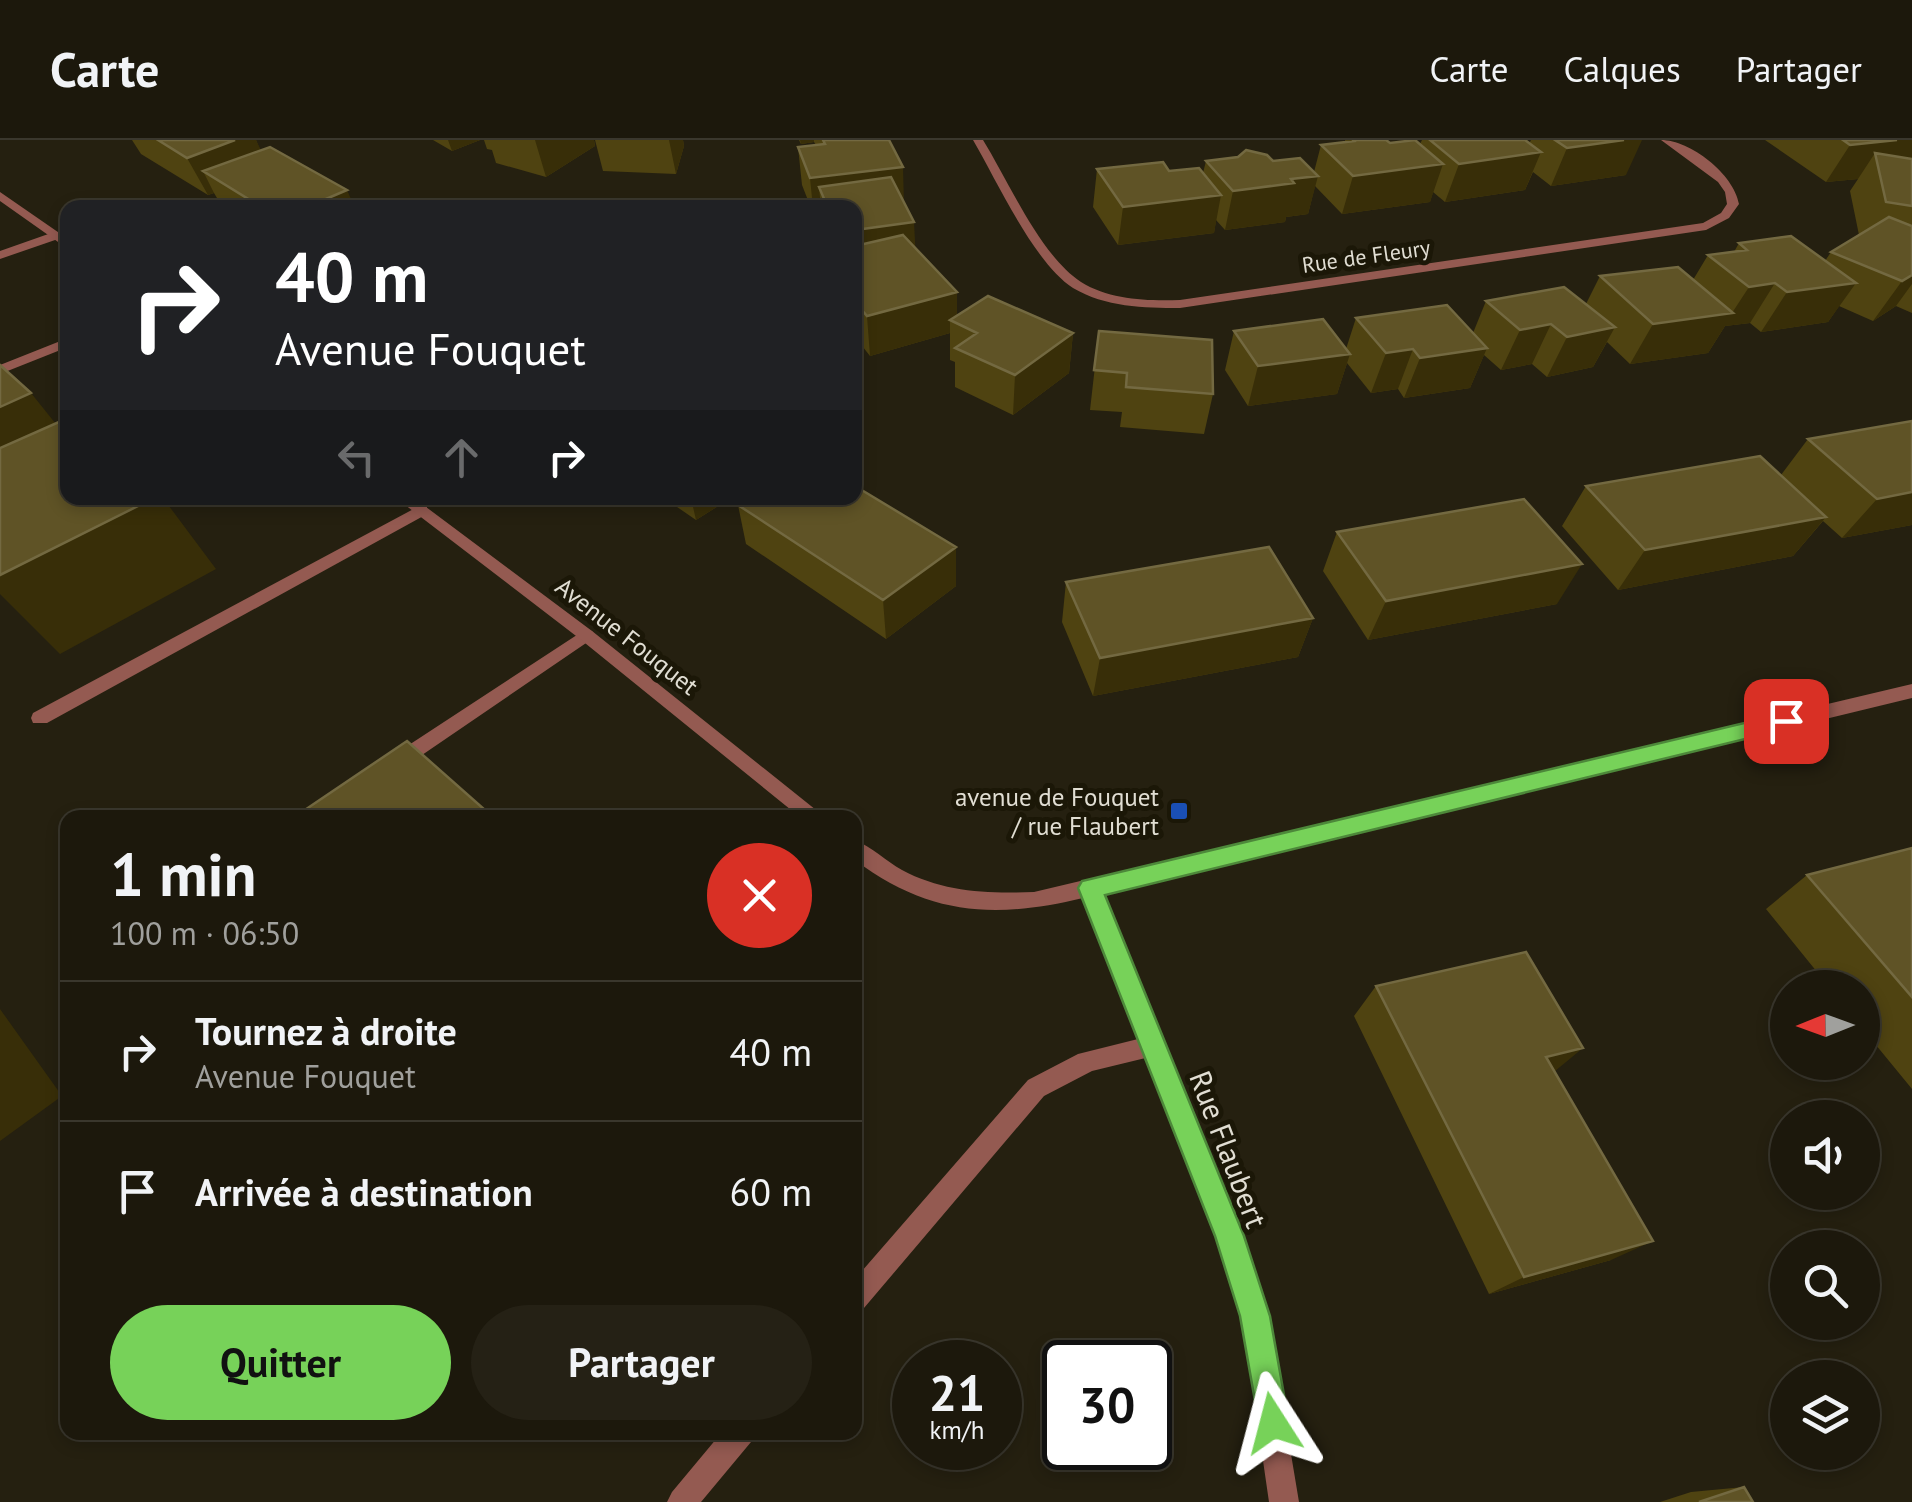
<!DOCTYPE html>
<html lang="fr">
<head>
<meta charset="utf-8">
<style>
  :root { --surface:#1c180c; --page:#252115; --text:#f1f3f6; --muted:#a0a09d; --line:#3a372d; --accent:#77d259 }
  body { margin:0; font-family:"PT Sans",sans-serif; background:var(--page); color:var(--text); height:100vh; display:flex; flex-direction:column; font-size:38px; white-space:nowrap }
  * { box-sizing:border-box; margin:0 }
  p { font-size:32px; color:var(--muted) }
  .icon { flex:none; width:55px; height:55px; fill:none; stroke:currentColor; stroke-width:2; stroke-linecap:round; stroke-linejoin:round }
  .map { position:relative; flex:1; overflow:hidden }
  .side { position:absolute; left:60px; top:670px; width:802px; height:630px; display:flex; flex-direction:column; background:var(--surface); border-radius:20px; box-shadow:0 5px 15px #0003,0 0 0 2px var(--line) }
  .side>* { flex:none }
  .banner { position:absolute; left:60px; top:60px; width:802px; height:305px; border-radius:20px; box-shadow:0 5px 15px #0003,0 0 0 2px var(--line); background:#202124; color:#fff; overflow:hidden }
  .needle { width:65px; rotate:269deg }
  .fabs { position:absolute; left:1770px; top:830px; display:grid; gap:20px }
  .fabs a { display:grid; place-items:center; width:110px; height:110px; border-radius:50%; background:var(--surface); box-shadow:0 5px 15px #0003,0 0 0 2px var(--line); font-size:50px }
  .speed { position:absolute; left:892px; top:1200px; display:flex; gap:20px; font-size:50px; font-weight:700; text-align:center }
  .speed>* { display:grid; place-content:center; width:130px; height:130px; border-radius:50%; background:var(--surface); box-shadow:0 5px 15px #0003,0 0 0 2px var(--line); line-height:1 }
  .speed small { font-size:25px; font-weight:400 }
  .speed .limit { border:5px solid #111; border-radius:15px; background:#fff; color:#111 }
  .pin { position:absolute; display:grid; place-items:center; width:85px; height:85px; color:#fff; margin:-42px; border-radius:20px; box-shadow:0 5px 15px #0006 }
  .me { position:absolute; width:110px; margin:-55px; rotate:351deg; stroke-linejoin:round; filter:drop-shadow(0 0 8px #0008) }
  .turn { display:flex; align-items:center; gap:35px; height:210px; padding:0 50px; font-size:45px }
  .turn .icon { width:130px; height:130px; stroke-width:2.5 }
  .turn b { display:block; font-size:70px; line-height:85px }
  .lanes { display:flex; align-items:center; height:95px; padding:0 50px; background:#0003; justify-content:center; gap:50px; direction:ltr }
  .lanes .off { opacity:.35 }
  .round { display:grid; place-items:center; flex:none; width:105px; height:105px; border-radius:52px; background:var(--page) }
  .head { display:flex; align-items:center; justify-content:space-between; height:170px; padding:0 50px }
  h1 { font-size:60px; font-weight:800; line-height:75px }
  .primary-button { display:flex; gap:20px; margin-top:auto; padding:20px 50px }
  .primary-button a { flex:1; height:115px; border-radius:60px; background:var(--accent); color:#111; font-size:40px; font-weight:800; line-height:115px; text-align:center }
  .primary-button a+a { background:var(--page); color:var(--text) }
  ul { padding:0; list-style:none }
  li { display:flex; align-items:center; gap:30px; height:140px; padding:0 50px; border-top:2px solid var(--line) }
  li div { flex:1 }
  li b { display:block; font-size:38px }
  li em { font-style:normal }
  header { display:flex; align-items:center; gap:60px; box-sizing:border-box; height:140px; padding:0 50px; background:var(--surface); border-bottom:2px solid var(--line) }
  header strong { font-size:48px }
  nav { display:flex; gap:55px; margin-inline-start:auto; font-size:35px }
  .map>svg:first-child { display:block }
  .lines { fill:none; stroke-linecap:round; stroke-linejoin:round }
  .lane { fill:#945a51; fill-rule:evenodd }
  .street { fill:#945a51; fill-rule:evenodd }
  .wall { fill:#4f4311 }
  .shaded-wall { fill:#382e08 }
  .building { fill:#5f5326; stroke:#736941; stroke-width:2.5 }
  .route { fill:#77d259; stroke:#4d883a; stroke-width:2.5 }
  .transit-dot { fill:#1a4fb4; stroke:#1b1707; stroke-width:4 }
  .labels { text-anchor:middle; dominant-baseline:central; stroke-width:10; stroke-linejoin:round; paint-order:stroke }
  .far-street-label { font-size:22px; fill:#e1ded3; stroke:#1b1707 }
  .street-label { font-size:25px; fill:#e1ded3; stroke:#1b1707 }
  .poi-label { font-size:25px; fill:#e1ded3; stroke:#1b1707; text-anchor:end }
  .near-street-label { font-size:30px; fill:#e1ded3; stroke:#1b1707 }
</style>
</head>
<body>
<header>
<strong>Carte</strong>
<nav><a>Carte</a><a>Calques</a><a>Partager</a></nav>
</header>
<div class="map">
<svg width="1912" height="1362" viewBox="0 0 1912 1362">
  <rect width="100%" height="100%" fill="#252010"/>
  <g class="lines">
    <path class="lane" d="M54,92L60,96L58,99L0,119V111Z
      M68,198V207L0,234V225Z
      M421,365L427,366V374L47,583H33L31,578L33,573Z
      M586,489L592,491L595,495L592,499L403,628H389L386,623L389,618Z
      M1154,895L1162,898L1166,906L1162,914L1092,931L1044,956L864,1168L855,1172V1139L1028,940L1078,914Z
      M722,1292H755L751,1302L701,1362H667L672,1352Z"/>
    <path class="street" d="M973,0H983C1009,42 1040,115 1081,142C1110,160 1147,161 1180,160L1703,83L1721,73L1727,64L1725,52L1718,42L1661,0C1690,0 1734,34 1739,64L1729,78L1706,90L1180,168C1144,168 1105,167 1073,148C1034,123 997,41 973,0Z
      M0,52L68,99V109L0,61Z
      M396,358H414L592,491L826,678H801L580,499Z
      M1912,544V558L1102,754L1242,1095L1268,1176L1299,1362H1269L1242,1176L1216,1095L1083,758C996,779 929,776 855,720V700C872,707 886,721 902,730C943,752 988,754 1034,752Z"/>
  </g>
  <path class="wall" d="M132,0H256L260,10L355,68H223L214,53L208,55L141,14Z
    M433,0H480L452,11Z
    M484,0H594L595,6L546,37L496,23L492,10L487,9Z
    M595,0H683L684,6L676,34L603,31Z
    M799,0H889L915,108L957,176L1073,193L1069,233L1013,275L955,247V222L950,220V193L870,216L855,197V68H811L802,45L798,7L816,5L814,2L801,4Z
    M1345,0H1386L1390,3L1420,4L1422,0H1525L1529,4L1531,0H1555L1626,35L1551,46L1533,32L1525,50L1445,62L1433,52L1430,62L1342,74L1315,46L1308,74L1286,77L1285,82L1225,90L1216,80L1214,93L1118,105L1093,67L1097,29L1203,33L1206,21H1273L1314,32L1321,5L1345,2Z
    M1765,0H1912V173L1896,166L1873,181L1839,166L1828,182L1761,192L1750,183L1725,186L1708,213L1630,224L1607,202L1593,227L1547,237L1532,224L1501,230L1484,215L1470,248L1404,258L1398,249L1371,253L1347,223L1337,254L1248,266L1225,230L1234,191L1346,209L1356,178L1473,193L1486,161L1586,164L1600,136L1693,140L1708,115L1734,112L1739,103L1825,121L1831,112L1859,95L1850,51L1858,39L1826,42Z
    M1099,191L1213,254L1204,294L1120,287L1122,272L1090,270Z
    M1912,281V385L1842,398L1823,381L1793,416L1618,450L1562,386L1586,346L1781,335L1808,299Z
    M664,358H731L696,380Z
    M738,365L956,446L886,499L746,404Z
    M1337,392L1557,464L1368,500L1323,431Z
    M1066,442L1313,478L1298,517L1093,556L1062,482Z
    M1912,708V949L1862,888V848H1830L1766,769L1807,735Z
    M1376,846L1611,1120L1489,1154L1354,876Z
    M1744,1347L1753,1362H1660L1691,1352Z"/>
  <path class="shaded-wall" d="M235,0H256L271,31H203L214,53L208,55L187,18Z
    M448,0H480L452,11Z
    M535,0H594L595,6L546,37Z
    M669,0H683L684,6L676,34Z
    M800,0H814V2L801,4Z
    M1624,0H1642L1626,35L1551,46L1567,8Z
    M1897,0H1912V33L1875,13L1858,39L1826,42L1850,5Z
    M1541,12L1525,50L1445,62L1459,24Z
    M1443,24L1430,62L1342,74L1353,36Z
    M903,27L904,65L819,47L821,68H813L810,38Z
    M1318,36L1308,74L1286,77L1285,82L1225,90L1233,51L1291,39Z
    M347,50L355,68H305Z
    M1221,55L1214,93L1118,105L1123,67Z
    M914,82L916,120L855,129V90Z
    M1912,135V144L1896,166L1873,181L1902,141Z
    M1775,143L1750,183L1725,186L1708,213L1630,224L1653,184L1732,173L1749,147Z
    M1856,143L1828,182L1761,192L1787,152Z
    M957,152V183L950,180V193L870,216L867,176Z
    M1551,184L1532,224L1501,230L1520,190Z
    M1615,187L1593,227L1547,237L1567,197Z
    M1073,193L1069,233L1013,275L1015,235Z
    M1487,208L1470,248L1404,258L1420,218Z
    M1413,209L1398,249L1371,253L1386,213Z
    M1350,214L1337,254L1248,266L1258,226Z
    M31,253L68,299L0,371V267Z
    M1912,352V385L1842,398L1877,359Z
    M154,358H163L216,429L60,514L0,454V435Z
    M691,358H731L696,380Z
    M1826,377L1793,416L1618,450L1645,410Z
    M956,407V446L886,499L883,460Z
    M1582,424L1557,464L1368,500L1386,461Z
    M1313,478L1298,517L1093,556L1100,518Z
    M0,869L62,956L0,1001Z
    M1583,908L1549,936L1546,917Z
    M1653,1101L1611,1120L1489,1154L1524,1137Z"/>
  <path class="building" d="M158,0H235L187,18Z
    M823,0H889L903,27L810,38L798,7L825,4Z
    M1353,0H1386L1390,3L1415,0L1443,24L1353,36L1321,5L1354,1Z
    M1430,0H1525L1541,12L1459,24Z
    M1555,0H1624L1567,8Z
    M1843,0H1897L1850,5Z
    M270,7L347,50L305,68H263L203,31Z
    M1246,10L1267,15L1273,21L1300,18L1318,36L1291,39L1294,43L1233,51L1206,21L1238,17Z
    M1875,13L1912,19V66L1886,62Z
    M1163,22L1169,31L1199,28L1221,55L1123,67L1097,29Z
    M891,37L914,82L855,90V68H828L819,47Z
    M1889,77L1912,86V135L1902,141L1831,112Z
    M903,95L957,152L867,176L855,162V106Z
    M1791,96L1856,143L1787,152L1775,143L1749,147L1708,115L1747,110L1739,103Z
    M1678,127L1733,173L1653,184L1600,136Z
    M1564,147L1615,187L1567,197L1551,184L1520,190L1486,161Z
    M988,156L1073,193L1015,235L955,208L977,193L950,180Z
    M1447,165L1487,208L1420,218L1413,209L1386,213L1356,178Z
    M1323,179L1350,214L1258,226L1234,191Z
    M1099,191L1212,200L1213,254L1126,247L1127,233L1094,230Z
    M0,225L31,253L0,267Z
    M68,278V358H154L0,435V308Z
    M1912,281V352L1877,359L1808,299Z
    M1760,316L1826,377L1645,410L1586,346Z
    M855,346L956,407L883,460L738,365L749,358H855Z
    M1524,359L1582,424L1386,461L1337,392Z
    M1269,407L1313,478L1100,518L1066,442Z
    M407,601L494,678H293Z
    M1912,708V857L1807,735Z
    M1526,812L1583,908L1546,917L1653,1101L1524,1137L1376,846Z
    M1744,1347L1753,1362H1699Z"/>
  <path class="route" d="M1786,573L1794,576L1797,581L1794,587L1105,755L1244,1096L1270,1176L1289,1283L1284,1295L1273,1299L1261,1295L1240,1176L1215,1096L1078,748L1082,741Z"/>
  <rect class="transit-dot" x="1169" y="661" width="20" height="20" rx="5"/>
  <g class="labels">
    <g class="far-street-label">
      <text transform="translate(1366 116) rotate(-8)">Rue de Fleury</text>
    </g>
    <g class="street-label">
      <text transform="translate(627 496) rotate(38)">Avenue Fouquet</text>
    </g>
    <g class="poi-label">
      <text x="1159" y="657">avenue de Fouquet<tspan x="1159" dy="29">/ rue Flaubert</tspan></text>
    </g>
    <g class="near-street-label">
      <text transform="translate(1229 1009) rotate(69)">Rue Flaubert</text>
    </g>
  </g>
</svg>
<div class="fabs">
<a><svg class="needle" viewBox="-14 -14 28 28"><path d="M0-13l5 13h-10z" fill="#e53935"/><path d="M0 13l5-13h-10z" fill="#a0a09d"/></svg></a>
<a><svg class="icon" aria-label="sound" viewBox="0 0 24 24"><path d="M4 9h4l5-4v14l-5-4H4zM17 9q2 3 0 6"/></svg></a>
<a><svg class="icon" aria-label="search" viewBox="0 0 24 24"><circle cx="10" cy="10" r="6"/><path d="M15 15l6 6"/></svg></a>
<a><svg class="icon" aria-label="layers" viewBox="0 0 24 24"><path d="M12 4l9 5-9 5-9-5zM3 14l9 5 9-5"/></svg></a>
</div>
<div class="speed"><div>21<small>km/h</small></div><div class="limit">30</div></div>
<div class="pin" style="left:1786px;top:581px;background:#d93025"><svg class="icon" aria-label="arrive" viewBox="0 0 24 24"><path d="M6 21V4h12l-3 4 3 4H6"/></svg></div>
<svg class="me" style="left:1273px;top:1283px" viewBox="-20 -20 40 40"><path d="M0-17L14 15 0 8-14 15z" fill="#77d259" stroke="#fff" stroke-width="4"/></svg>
<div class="banner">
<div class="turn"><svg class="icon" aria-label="right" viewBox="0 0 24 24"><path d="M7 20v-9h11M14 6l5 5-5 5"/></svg><div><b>40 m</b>Avenue Fouquet</div></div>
<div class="lanes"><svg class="icon off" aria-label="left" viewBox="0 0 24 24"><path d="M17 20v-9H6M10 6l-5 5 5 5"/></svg><svg class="icon off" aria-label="ahead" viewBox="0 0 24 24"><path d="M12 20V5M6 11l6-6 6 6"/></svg><svg class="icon" aria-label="right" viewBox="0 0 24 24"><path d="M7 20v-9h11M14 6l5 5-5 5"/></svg></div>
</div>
<section class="side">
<div class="head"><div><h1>1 min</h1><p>100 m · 06:50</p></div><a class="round" style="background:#d93025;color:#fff"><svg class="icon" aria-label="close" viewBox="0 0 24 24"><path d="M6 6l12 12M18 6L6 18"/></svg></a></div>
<ul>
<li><svg class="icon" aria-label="right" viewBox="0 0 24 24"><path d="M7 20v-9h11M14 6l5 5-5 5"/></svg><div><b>Tournez à droite</b><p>Avenue Fouquet</p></div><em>40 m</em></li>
<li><svg class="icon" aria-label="arrive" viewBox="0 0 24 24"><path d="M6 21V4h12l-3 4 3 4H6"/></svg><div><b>Arrivée à destination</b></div><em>60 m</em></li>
</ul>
<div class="primary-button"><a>Quitter</a><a>Partager</a></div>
</section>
</div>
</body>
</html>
